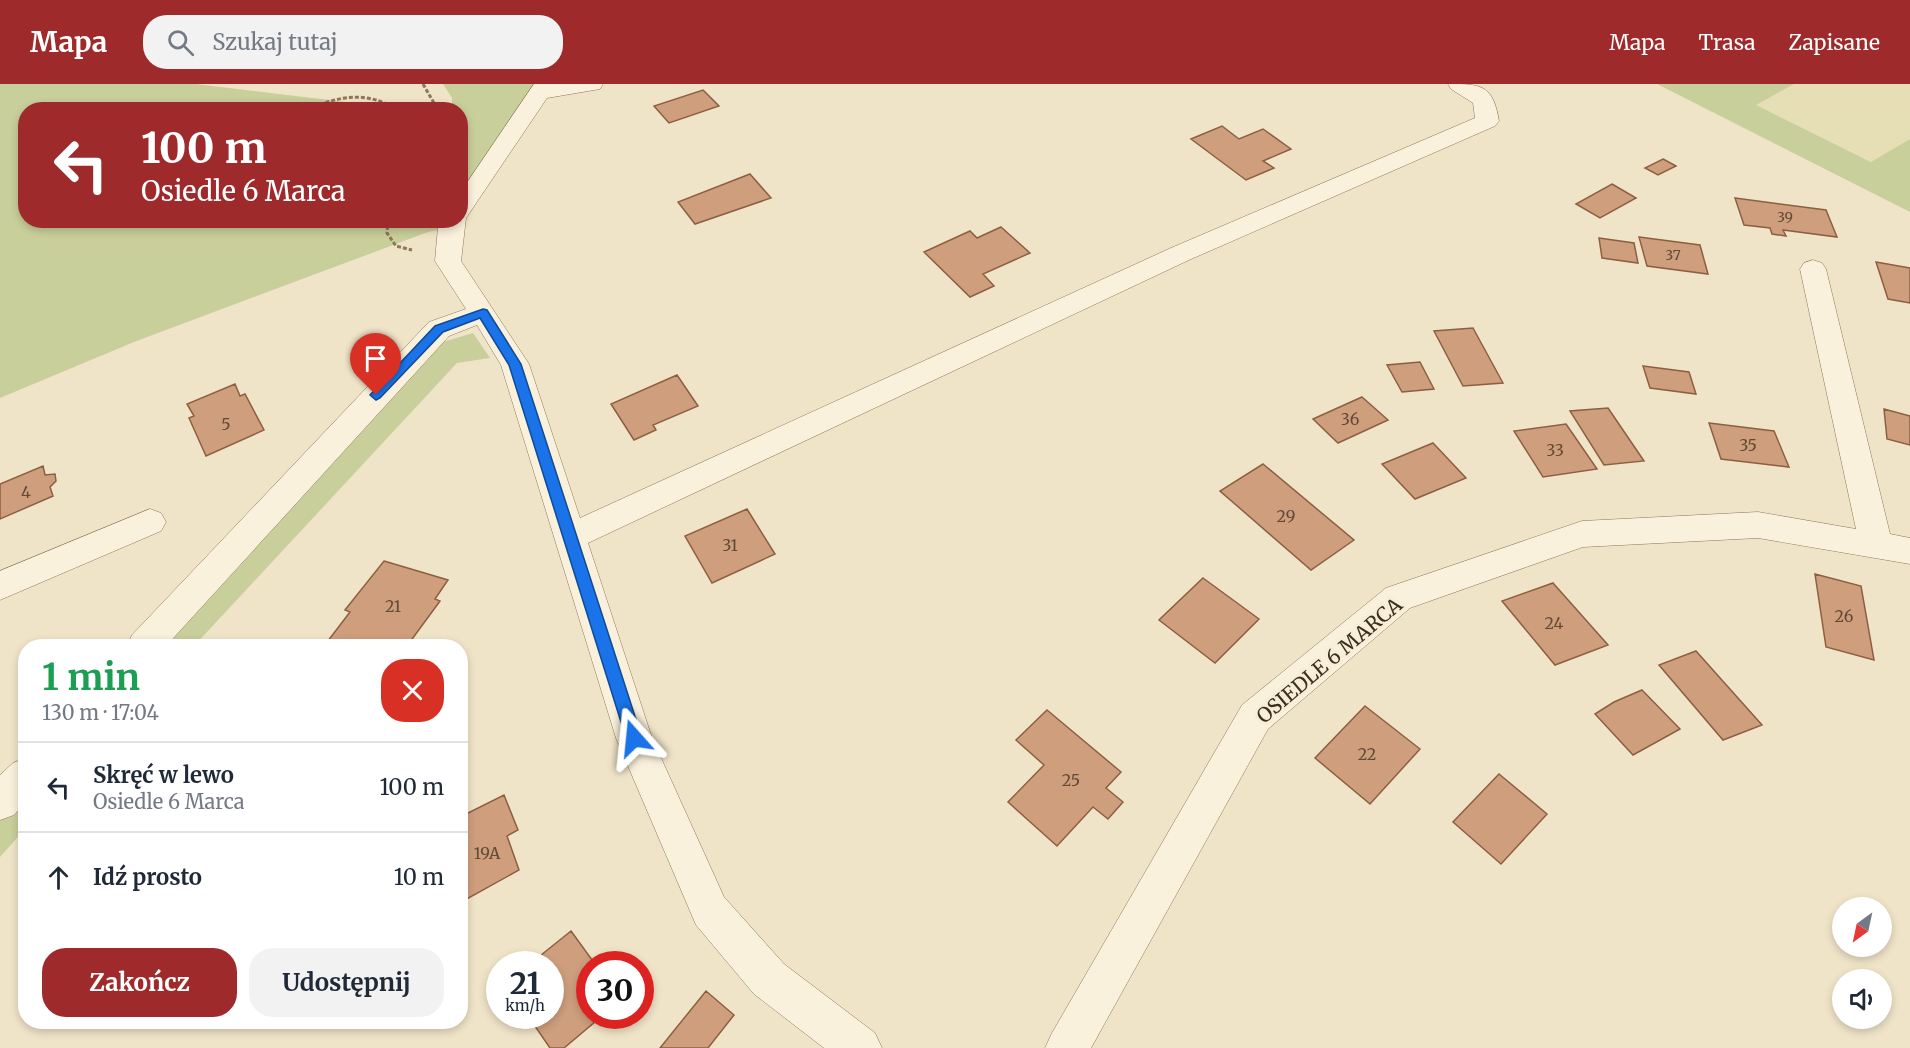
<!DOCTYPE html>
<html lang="pl">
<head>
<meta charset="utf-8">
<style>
  :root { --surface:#fff; --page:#f2f2f3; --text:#1f2937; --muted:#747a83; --line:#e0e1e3; --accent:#9e2a2b }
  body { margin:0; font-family:Merriweather,serif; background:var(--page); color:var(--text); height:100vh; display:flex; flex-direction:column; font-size:22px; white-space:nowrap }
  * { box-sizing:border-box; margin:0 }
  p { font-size:20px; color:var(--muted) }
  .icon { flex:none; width:33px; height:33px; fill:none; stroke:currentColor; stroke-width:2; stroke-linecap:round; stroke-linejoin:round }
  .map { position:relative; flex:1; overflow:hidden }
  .details { position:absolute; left:18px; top:555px; width:450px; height:390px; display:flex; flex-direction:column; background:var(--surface); border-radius:24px; box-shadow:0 3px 9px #0003 }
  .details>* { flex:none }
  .top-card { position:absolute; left:18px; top:18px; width:450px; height:126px; border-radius:24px; box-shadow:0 3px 9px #0003; background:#9e2a2b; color:#fff; overflow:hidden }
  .needle { width:39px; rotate:213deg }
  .tools { position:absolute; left:1832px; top:813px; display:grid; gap:12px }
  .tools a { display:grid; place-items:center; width:60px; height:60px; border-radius:50%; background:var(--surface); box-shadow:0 3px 9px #0003; font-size:30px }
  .speed { position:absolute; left:486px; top:867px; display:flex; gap:12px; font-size:30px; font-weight:700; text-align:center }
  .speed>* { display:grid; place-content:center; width:78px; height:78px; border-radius:50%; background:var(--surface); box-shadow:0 3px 9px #0003; line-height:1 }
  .speed small { font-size:15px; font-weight:400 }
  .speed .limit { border:9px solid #d22; background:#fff; color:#111 }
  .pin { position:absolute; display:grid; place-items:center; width:51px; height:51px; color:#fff; margin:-62px -26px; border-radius:50% 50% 50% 0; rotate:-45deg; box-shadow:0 0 6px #0007 }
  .pin .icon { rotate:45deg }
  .me { position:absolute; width:66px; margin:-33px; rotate:342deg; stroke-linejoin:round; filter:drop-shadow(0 0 4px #0008) }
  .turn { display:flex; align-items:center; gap:21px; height:126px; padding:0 24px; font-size:27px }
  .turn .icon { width:78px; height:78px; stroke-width:2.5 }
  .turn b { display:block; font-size:42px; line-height:51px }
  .round { display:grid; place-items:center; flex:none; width:63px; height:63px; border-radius:24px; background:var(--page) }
  .headline { display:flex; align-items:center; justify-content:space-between; height:102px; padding:0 24px }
  h1 { font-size:36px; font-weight:700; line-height:45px; color:#1e9e55 }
  .button { display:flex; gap:12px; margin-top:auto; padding:12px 24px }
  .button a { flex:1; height:69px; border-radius:24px; background:var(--accent); color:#fff; font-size:24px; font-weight:700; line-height:69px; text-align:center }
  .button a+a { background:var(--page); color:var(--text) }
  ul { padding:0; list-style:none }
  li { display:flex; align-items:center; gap:18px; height:90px; padding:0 24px; border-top:2px solid var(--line) }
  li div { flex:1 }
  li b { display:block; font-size:22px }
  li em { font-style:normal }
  header { display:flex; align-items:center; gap:36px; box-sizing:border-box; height:84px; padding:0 30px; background:var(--accent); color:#fff }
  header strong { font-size:28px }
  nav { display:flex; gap:33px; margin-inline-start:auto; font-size:21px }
  .search { width:420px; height:54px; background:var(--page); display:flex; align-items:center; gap:15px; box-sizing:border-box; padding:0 21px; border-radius:24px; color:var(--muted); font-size:22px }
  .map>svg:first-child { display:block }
  .farmland { fill:#e6deb5 }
  .green { fill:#c9cf9b }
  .building { fill:#cf9f7d; stroke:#8d5f41; stroke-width:1.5 }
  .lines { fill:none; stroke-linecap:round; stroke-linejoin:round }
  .minor-casing { stroke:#8d765c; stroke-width:1 }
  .path { stroke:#8d765c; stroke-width:3; stroke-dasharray:4 2; stroke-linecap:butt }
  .minor { fill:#faf1dc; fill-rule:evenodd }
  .route { fill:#1a73e8; stroke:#114b97; stroke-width:1.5 }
  .labels { text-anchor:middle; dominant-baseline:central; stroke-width:6; stroke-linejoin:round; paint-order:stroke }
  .far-number-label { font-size:14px; fill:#624a37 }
  .number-label { font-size:16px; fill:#624a37 }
  .street-label { font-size:20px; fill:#3d2e20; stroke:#f7eed8 }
</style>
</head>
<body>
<header>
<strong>Mapa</strong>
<div class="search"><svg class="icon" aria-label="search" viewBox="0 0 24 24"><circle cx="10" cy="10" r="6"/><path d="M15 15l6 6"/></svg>Szukaj tutaj</div>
<nav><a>Mapa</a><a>Trasa</a><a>Zapisane</a></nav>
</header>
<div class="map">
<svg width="1910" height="964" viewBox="0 0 1910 964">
  <rect width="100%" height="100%" fill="#f0e4c8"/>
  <path class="farmland" d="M1794,0H1910V55L1872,78L1755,21Z"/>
  <path class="green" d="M0,0H196L354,19L372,25L26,26V136L449,137L443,145L428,148L134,258L0,314Z
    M443,0H534L461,118L460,26L452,25V14Z
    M1657,0H1794L1756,21L1871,78L1910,55V128Z
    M473,249L490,274L457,279L194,562H160L436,260Z
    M25,709V745L0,773V736Z"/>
  <path class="building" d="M703,6L719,22L669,39L654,22Z
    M1222,42L1239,55L1263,45L1291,65L1263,77L1274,84L1246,96L1191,55Z
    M1663,75L1676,82L1658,91L1645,84Z
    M750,90L771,114L695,140L678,118Z
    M1612,100L1636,114L1600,134L1576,120Z
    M1735,114L1826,126L1837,153L1783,146L1786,152L1772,150L1770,144L1744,141Z
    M1001,143L1030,169L983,190L994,202L970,213L924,168L970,147L977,154Z
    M1639,153L1700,161L1708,190L1647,182Z
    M1599,154L1634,159L1638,179L1602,174Z
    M1876,178L1910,184V219L1888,215Z
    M1473,244L1503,299L1463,302L1434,247Z
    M1420,278L1434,305L1402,308L1387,281Z
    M1643,282L1689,288L1696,310L1650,304Z
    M677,291L698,322L653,341L656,346L634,356L611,320Z
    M235,300L240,312L245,310L264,346L206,372L189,334L194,332L187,320Z
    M1362,313L1388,336L1338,359L1313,335Z
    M1608,324L1644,377L1604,381L1570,327Z
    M1884,325L1910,332V361L1887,355Z
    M1709,339L1774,347L1789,383L1721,375Z
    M1566,340L1597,385L1543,393L1514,347Z
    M1433,359L1466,394L1415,415L1382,380Z
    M1263,380L1354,456L1311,486L1220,407Z
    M43,382L45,391L55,390L56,397L50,403L53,412L0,435V400Z
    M747,425L775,470L712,499L685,452Z
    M384,477L448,496L435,515L440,517L407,562H324L350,528L345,526Z
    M1815,490L1861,502L1874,576L1826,563Z
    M1203,494L1259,535L1215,579L1159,536Z
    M1553,499L1608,561L1555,581L1502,517Z
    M1696,567L1762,641L1723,656L1659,581Z
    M1642,606L1680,645L1633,671L1595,630L1614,618Z
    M1365,622L1420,665L1370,720L1315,674Z
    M1047,626L1121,688L1106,704L1123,718L1108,735L1093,723L1057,762L1008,718L1044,681L1016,656Z
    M1499,690L1547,730L1501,780L1453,738Z
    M504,711L518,746L507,752L519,786L465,816L460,804V733Z
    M571,847L595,880H590V932H602L564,964H550L528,932H550V880H530Z
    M706,907L734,931L708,964H660Z"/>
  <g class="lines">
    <g class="minor-casing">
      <path id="minor" d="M534,0H603L600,5L547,14L466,134L461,177L529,280L580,434L1171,164L1475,34L1473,19L1451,5L1448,0C1482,0 1493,1 1499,37L1495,42L1189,176L588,459L652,654L724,813L784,880L875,949L882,964H824L754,910L696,841L616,654L501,281L477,241L449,252L166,562H127L132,551L429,238L466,225L435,177L438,143L442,136H460V109Z
        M1813,176L1822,179L1826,185L1890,450L1910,454V480L1758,454L1583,463L1410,524L1268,645L1091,964H1045L1052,949L1242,621L1386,504L1582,437L1758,428L1856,445L1800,185L1804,179Z
        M150,425L161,429L166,438L161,447L0,516V487Z
        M26,674V718L14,731L0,736V691L13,679Z"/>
    </g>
    <path class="path" d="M423,0L434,19V26
      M309,26C338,11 369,7 397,26
      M388,136L387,149L396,162L412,166"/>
    <use href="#minor" class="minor"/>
  </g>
  <path class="route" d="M483,225L487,226L521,280L642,654L639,659L634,661L629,659L626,654L509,281L480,234L443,248L380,314L376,316L370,311L435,242Z"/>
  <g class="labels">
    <g class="far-number-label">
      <text x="1785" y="133">39</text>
      <text x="1673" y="171">37</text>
    </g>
    <g class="number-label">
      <text x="1350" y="335">36</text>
      <text x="226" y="340">5</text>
      <text x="1748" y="361">35</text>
      <text x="1555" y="366">33</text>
      <text x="26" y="408">4</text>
      <text x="1286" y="432">29</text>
      <text x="730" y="461">31</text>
      <text x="393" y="522">21</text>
      <text x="1844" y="532">26</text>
      <text x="1554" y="539">24</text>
      <text x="1367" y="670">22</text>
      <text x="1071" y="696">25</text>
      <text x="487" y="769">19A</text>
    </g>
    <g class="street-label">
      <text transform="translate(1329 576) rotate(-40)">OSIEDLE 6 MARCA</text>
    </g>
  </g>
</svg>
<div class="tools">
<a><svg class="needle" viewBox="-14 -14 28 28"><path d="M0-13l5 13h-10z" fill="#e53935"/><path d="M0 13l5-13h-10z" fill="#747a83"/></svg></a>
<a><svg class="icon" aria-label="sound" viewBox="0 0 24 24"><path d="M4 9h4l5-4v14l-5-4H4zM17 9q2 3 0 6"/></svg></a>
</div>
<div class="speed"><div>21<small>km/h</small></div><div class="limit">30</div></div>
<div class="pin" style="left:376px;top:311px;background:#d93025"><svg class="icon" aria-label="arrive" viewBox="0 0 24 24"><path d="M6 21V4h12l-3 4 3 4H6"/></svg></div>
<svg class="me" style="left:634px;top:654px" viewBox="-20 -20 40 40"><path d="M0-17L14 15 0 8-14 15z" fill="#1a73e8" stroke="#fff" stroke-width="4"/></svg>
<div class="top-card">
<div class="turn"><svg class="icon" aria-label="left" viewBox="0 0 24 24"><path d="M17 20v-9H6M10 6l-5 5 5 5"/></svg><div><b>100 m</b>Osiedle 6 Marca</div></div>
</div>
<section class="details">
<div class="headline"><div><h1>1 min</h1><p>130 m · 17:04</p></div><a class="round" style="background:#d93025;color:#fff"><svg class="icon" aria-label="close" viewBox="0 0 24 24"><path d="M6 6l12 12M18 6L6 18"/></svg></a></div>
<ul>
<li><svg class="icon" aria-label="left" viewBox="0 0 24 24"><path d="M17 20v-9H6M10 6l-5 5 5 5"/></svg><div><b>Skręć w lewo</b><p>Osiedle 6 Marca</p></div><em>100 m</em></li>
<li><svg class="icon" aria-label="ahead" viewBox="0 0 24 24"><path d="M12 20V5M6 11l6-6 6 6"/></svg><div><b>Idź prosto</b></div><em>10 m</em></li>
</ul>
<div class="button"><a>Zakończ</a><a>Udostępnij</a></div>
</section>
</div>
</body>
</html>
